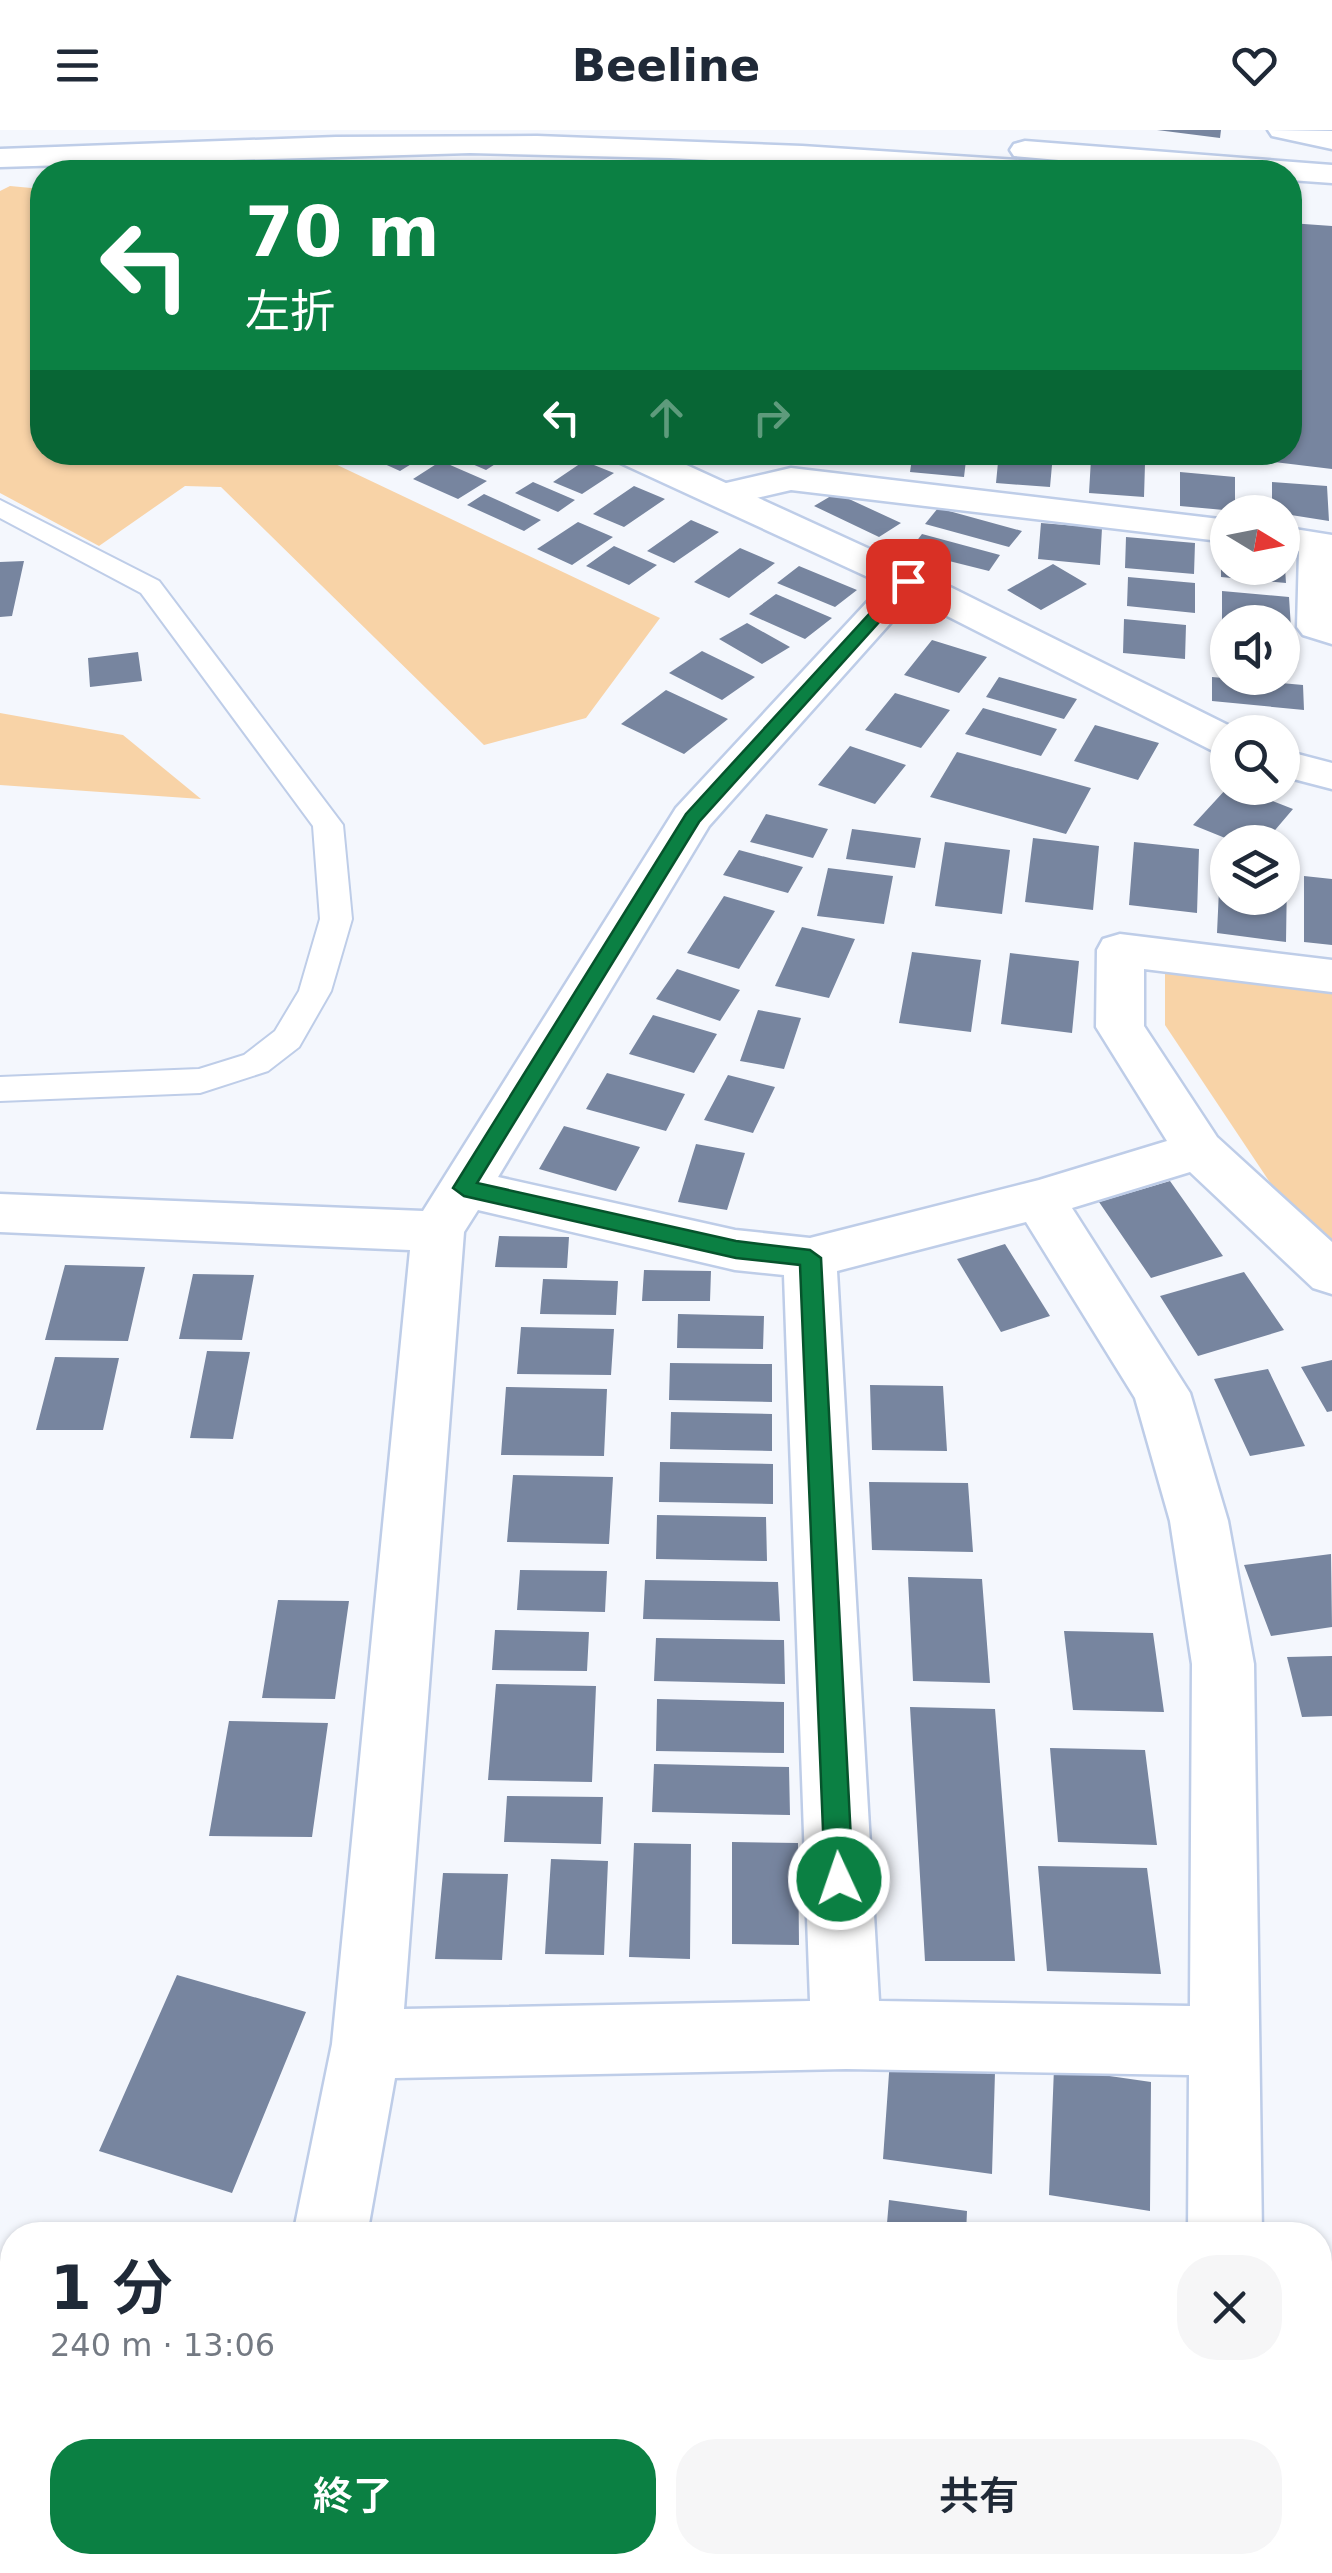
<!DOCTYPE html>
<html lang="ja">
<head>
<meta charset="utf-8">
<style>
  :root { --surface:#fff; --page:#f6f6f7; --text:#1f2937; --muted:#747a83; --accent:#0b8043 }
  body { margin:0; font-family:"DejaVu Sans","Noto Sans JP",sans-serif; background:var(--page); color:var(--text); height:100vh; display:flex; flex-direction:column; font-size:38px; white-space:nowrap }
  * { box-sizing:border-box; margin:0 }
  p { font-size:32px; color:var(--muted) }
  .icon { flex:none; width:55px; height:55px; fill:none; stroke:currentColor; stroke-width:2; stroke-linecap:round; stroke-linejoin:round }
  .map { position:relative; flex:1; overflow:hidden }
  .panel { position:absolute; left:0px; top:2092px; width:1332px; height:352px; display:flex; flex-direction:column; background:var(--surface); border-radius:40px 40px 0 0; box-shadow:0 2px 8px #0004 }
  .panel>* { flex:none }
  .hud { position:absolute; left:30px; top:30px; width:1272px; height:305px; border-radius:40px; box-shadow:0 2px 8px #0004; background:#0b8043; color:#fff; overflow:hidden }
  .needle { width:65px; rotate:100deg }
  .buttons { position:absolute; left:1210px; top:365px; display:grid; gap:20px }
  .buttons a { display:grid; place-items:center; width:90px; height:90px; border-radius:50%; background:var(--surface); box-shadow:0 2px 8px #0004; font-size:50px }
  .pin { position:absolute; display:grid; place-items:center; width:85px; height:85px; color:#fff; margin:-42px; border-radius:20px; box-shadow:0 5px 15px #0006 }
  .me { position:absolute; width:110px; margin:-55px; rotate:357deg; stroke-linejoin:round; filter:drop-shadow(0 0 8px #0008) }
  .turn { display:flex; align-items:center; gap:35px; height:210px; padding:0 50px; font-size:45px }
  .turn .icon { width:130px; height:130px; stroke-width:2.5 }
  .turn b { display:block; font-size:70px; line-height:85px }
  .lanes { display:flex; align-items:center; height:95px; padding:0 50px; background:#0003; justify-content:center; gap:50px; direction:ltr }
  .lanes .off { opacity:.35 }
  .round { display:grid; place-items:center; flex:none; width:105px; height:105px; border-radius:40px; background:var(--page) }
  .headline { display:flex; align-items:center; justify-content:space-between; height:170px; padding:0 50px }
  h1 { font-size:60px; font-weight:600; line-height:75px }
  .cta { display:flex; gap:20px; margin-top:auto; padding:20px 50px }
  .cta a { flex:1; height:115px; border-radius:40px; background:var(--accent); color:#fff; font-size:40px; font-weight:600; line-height:115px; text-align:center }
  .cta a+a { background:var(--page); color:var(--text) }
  header { display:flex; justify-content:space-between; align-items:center; height:130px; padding:0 50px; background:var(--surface); font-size:45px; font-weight:600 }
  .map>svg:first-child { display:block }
  .green { fill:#f8d3a7 }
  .building { fill:#77859f }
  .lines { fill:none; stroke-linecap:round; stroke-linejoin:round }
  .service-casing { stroke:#becde8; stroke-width:4 }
  .minor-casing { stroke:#becde8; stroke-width:5 }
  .tertiary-casing { stroke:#becde8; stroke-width:5 }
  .secondary-casing { stroke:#becde8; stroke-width:5 }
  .service { fill:#fff; fill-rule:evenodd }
  .minor { fill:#fff; fill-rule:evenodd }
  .tertiary { fill:#fff; fill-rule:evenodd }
  .secondary { fill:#fff; fill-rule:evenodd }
  .route { fill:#0b8043; stroke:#07532c; stroke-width:2.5 }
</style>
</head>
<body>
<header><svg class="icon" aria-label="menu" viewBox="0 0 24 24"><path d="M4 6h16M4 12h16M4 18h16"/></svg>Beeline<svg class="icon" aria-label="heart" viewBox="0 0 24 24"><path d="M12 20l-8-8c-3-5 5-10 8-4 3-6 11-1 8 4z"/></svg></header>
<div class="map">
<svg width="1332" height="2443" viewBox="0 0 1332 2443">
  <rect width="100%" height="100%" fill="#f4f7fd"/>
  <path class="green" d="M10,56L42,59V322L312,323L660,488L586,588L484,615L221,357L185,356L99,416L0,363V61Z
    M0,583L123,605L201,669L0,655Z
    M1165,833L1332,854V1112L1283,1072L1165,895Z"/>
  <path class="building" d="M1157,0H1221L1220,8Z
    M1290,93L1332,96V339L1216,325L1290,322Z
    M358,322H409L421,328L400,341Z
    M476,322H514L486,340L463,330Z
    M738,322H790L788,330Z
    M822,322H876L874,335L820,331Z
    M913,322H967L964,347L910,342Z
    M999,322L1053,324L1050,357L996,353Z
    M1091,329L1145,334L1144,367L1089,363Z
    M441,331L487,351L458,369L413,349Z
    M584,331L614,343L582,364L553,352Z
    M1180,342L1235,347V381L1180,376Z
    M533,352L575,370L558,382L515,363Z
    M1272,352L1327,356L1329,391L1272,382Z
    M634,356L665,369L624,397L593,384Z
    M836,363L901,393L879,407L814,376Z
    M484,364L541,390L524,401L467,375Z
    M938,378L1022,401L1009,417L925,394Z
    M691,390L719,402L674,433L647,421Z
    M578,392L613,407L572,435L537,419Z
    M1041,393L1102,398L1100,435L1038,429Z
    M922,404L1000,425L989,441L909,421Z
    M1126,407L1195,413L1194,444L1125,438Z
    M1221,415H1228V438H1285L1286,453L1221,447Z
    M614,416L657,435L629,455L586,436Z
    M740,418L775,433L729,468L694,452Z
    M24,431L12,486L0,487V432Z
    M1053,434L1087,454L1041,480L1007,460Z
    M799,436L857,460L835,477L777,453Z
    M1128,447L1195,453V483L1127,476Z
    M1222,461L1289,467L1291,498L1282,497V492L1222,491Z
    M776,464L832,488L805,509L749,484Z
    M1124,489L1186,495L1185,529L1123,523Z
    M747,493L790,517L762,534L719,509Z
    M1282,509L1290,510L1291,544L1282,543Z
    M932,510L987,527L959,563L904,545Z
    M702,521L755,547L722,570L669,543Z
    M138,522L142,551L90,557L88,528Z
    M999,547L1077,569L1064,589L986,567Z
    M1212,547L1303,555L1304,580L1212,571Z
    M666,560L728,589L684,624L621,594Z
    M895,563L950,580L921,618L865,600Z
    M983,578L1057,599L1041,626L965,604Z
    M1095,595L1159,613L1138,650L1074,631Z
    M850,616L906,635L875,674L818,655Z
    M957,622L1091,658L1066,704L930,667Z
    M1227,658H1239L1293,679L1265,712H1235L1193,695Z
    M766,684L828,699L813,728L750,712Z
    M852,699L921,708L915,738L846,729Z
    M1033,708L1099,716L1093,780L1025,772Z
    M945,712L1010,720L1002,784L935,776Z
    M1134,712L1199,719L1197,783L1129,775Z
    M739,720L803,737L788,763L723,745Z
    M828,738L893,746L884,794L817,786Z
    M1220,738L1228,739V768H1282V745L1287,746L1286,812L1217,803Z
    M1304,746L1332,749V815L1304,812Z
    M724,766L775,781L739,839L687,823Z
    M802,797L855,809L829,868L775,856Z
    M912,822L981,830L971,902L899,893Z
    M1010,823L1079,831L1072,903L1001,894Z
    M677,839L740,860L720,891L656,869Z
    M758,880L801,888L784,939L740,931Z
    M653,885L717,904L694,943L629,924Z
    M607,943L685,964L666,1001L586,979Z
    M728,945L775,957L753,1003L704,990Z
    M564,996L640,1017L616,1061L539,1039Z
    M696,1014L745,1023L727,1080L678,1072Z
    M1170,1051L1223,1126L1151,1148L1099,1072Z
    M499,1106L569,1107L567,1138L495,1137Z
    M1005,1114L1050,1186L1001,1202L957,1129Z
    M65,1135L145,1137L128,1211L45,1210Z
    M644,1140L711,1141L710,1171H642Z
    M1244,1142L1284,1200L1198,1226L1160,1166Z
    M193,1144L254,1145L242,1210L179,1209Z
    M543,1149L618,1151L616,1185L540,1184Z
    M678,1184L764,1186L763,1219L677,1218Z
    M521,1197L614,1199L611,1245L517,1244Z
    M207,1221L250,1222L233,1309L190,1308Z
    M55,1227L119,1228L103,1300H36Z
    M1332,1230V1281L1327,1282L1301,1237Z
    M670,1233L772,1234V1272L669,1270Z
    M1268,1239L1305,1316L1250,1326L1214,1249Z
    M870,1255L943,1256L947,1321L872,1320Z
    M506,1257L607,1259L604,1326L501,1325Z
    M671,1282L772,1284V1321L670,1319Z
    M660,1332L773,1334V1374L659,1372Z
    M513,1345L613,1347L609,1414L507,1412Z
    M869,1352L968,1353L973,1422L872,1420Z
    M657,1385L766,1387L767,1431L656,1429Z
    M1331,1424L1332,1497L1271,1506L1244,1435Z
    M520,1440L607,1441L605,1482L517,1480Z
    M908,1447L982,1449L990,1553L913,1551Z
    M645,1450L778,1452L780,1491L643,1489Z
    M278,1470L349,1471L335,1569L262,1568Z
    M495,1500L589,1502L587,1541L492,1540Z
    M1064,1501L1153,1503L1164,1582L1073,1580Z
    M656,1508L784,1510L785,1554L654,1551Z
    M1332,1526V1586L1302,1587L1287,1527Z
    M496,1554L596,1556L592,1652L488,1650Z
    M657,1569L784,1572V1623L656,1621Z
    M910,1577L995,1579L1015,1831H925Z
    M229,1591L328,1593L312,1707L209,1706Z
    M1050,1618L1145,1620L1157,1715L1058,1712Z
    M654,1634L789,1637L790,1685L652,1682Z
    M507,1666L603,1667L601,1714L504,1712Z
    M732,1712L798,1713L799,1815L732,1814Z
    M634,1713L691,1714L690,1829L629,1827Z
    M551,1729L608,1731L604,1825L545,1824Z
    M1038,1736L1147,1738L1161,1844L1047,1841Z
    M443,1743L508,1744L502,1830L435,1829Z
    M177,1845L306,1882L232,2063L99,2021Z
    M890,1929L995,1942L992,2044L883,2029Z
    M1054,1938L1151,1952L1150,2081L1049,2065Z
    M889,2070L967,2081L966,2105H886Z
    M0,2148L12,2150V2253L0,2252Z
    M0,2279L12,2281V2379L0,2378Z
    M116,2432H200L197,2443H113Z
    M825,2432H920V2443H824Z
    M1006,2432H1104V2443H1005Z"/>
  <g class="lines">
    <g class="service-casing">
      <path id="service" d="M0,370L159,451L343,695L352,789L331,861L299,917L268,941L200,963L0,971V947L199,939L244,925L275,901L299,861L320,789L313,696L141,463L0,388Z"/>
    </g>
    <g class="minor-casing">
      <path id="minor" d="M1268,0L1332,1V19L1272,6Z
        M791,338L1228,390V412L791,360L722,376L709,373L703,365L709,357Z
        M1282,397L1332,405V514L1303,505L1297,497L1299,421L1282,420Z
        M908,439L922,443L928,451L709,696L498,1047L735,1100L810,1108L1039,1050L1167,1011L1096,897L1097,820L1103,809L1120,804L1332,830V862L1144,839V896L1217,1007L1332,1112V1164L1313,1158L1190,1042L1072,1078L1190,1263L1228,1391L1254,1534L1262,2105H1188L1189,1945L846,1939L395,1948L367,2105H293L332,1914L410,1120L0,1102V1064L423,1081L676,678L894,443ZM478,1080L735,1140L784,1145L810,1871L404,1879L464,1102ZM1026,1092L1135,1268L1170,1391L1192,1534L1190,1876L879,1871L837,1141Z
        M224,2432H305L300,2443H220Z
        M1186,2432H1266L1267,2443H1187Z"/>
    </g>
    <g class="tertiary-casing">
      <path id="tertiary" d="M609,322H658L922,443L1242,602H1228V625L1213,621L894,459L614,330Z
        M1282,620L1332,633V659L1282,646Z"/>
    </g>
    <g class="secondary-casing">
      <path id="secondary" d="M537,6L802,16L1066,33L1077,35L1081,42H943L670,28L470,23L0,37V19L336,7Z
        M1025,11L1332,35V53L1290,50V42H1196L1014,26L1010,20L1014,14Z"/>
    </g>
    <use href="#service" class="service"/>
    <use href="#minor" class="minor"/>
    <use href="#tertiary" class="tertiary"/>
    <use href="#secondary" class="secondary"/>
  </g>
  <path class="route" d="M902,448L916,451L699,692L477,1053L736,1111L810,1120L821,1128L853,1749L849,1758L839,1762L829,1758L825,1749L800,1135L736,1128L464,1066L453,1058L686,684Z"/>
</svg>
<div class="buttons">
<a><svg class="needle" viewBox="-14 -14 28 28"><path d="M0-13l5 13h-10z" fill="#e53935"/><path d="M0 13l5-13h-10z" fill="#747a83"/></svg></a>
<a><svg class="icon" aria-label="sound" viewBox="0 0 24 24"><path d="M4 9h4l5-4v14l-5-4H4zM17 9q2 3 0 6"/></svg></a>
<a><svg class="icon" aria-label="search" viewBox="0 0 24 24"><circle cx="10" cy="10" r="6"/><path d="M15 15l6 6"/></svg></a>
<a><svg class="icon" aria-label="layers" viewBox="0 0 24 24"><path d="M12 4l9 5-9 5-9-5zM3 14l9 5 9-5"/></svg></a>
</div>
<div class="pin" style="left:908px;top:451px;background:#d93025"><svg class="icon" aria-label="arrive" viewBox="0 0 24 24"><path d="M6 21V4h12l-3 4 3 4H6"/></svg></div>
<svg class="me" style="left:839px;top:1749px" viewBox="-20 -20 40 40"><circle r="17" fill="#0b8043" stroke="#fff" stroke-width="3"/><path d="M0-11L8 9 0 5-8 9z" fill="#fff"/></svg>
<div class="hud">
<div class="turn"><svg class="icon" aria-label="left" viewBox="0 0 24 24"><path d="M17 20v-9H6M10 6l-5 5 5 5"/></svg><div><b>70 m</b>左折</div></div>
<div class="lanes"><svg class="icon" aria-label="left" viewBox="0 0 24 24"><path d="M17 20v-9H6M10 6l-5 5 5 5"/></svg><svg class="icon off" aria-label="ahead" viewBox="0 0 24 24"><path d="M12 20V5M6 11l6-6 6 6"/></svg><svg class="icon off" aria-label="right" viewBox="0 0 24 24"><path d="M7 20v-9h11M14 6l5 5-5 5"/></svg></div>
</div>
<section class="panel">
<div class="headline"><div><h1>1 分</h1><p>240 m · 13:06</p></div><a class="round"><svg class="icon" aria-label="close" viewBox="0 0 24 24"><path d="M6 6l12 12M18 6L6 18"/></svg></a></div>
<div class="cta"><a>終了</a><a>共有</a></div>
</section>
</div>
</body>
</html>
